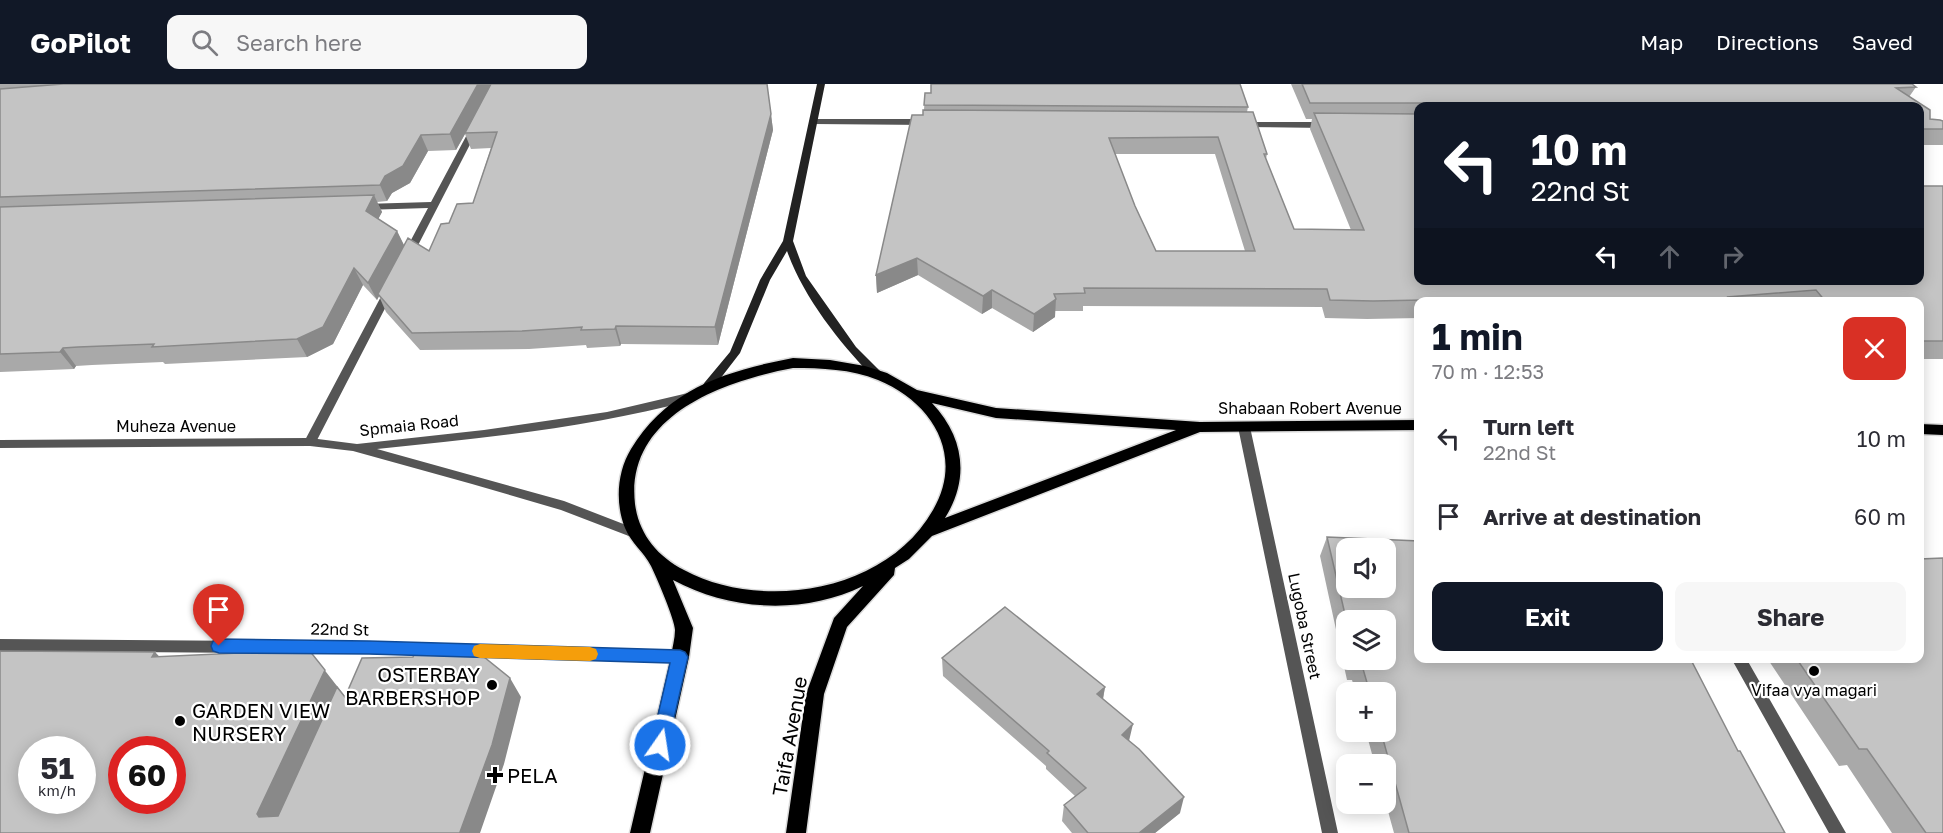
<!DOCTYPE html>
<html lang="en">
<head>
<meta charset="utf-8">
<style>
  :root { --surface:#fff; --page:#f7f7f7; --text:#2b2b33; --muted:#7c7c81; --accent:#111827 }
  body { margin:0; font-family:"Golos Text",sans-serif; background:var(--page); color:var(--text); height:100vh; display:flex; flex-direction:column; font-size:22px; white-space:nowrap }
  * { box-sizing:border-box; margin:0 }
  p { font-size:20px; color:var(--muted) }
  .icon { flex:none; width:33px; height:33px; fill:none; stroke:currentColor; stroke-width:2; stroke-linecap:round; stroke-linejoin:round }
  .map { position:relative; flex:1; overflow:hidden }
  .drawer { position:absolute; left:1414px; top:213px; width:510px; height:366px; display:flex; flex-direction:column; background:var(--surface); border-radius:12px; box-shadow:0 3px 15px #0003 }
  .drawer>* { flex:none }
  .top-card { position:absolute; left:1414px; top:18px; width:510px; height:183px; border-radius:12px; box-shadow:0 3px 15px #0003; background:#111827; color:#fff; overflow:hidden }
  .fabs { position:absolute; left:1336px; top:454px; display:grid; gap:12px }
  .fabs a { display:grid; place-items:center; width:60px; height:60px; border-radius:12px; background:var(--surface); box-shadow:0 3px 15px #0003; font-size:30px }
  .speed { position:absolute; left:18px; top:652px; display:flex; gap:12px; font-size:30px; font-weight:700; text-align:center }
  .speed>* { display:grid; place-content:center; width:78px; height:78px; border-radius:50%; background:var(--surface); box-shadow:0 3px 15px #0003; line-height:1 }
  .speed small { font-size:15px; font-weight:400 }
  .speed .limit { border:9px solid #d22; background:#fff; color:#111 }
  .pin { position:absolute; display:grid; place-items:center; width:51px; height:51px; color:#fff; margin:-62px -26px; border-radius:50% 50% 50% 0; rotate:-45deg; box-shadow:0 0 6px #0007 }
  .pin .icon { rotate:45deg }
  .me { position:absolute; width:66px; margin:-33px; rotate:13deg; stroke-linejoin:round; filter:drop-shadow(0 0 4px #0008) }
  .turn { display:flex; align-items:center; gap:21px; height:126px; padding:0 18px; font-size:27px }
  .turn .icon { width:78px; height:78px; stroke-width:2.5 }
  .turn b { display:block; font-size:42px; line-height:51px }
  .lanes { display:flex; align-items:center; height:57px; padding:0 18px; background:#0003; justify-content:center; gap:30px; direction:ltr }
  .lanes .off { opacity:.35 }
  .round { display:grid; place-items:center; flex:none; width:63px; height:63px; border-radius:12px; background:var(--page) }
  .overview { display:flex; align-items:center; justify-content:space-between; height:102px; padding:0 18px }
  h1 { font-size:36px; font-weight:700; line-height:45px; color:var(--accent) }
  .button { display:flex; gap:12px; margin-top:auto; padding:12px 18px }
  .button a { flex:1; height:69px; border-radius:12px; background:var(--accent); color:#fff; font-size:24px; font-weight:700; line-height:69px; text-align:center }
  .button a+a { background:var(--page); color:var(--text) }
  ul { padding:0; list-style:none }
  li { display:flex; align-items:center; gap:18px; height:78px; padding:0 18px }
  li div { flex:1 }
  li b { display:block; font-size:22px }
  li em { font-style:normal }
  header { display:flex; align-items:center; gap:36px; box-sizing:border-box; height:84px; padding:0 30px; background:var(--accent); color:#fff }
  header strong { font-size:28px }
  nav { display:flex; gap:33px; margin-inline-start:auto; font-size:21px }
  .search { width:420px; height:54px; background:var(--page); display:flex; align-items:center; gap:15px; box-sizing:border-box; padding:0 21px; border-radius:12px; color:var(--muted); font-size:22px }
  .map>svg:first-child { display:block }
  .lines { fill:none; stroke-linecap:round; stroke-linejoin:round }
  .primary-casing { stroke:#dbdbdb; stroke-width:3 }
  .minor { fill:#555; fill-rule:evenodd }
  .tertiary { fill:#555; fill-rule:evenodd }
  .secondary { fill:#222; fill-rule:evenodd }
  .primary { fill:#000; fill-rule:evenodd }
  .wall { fill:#a9a9a9; fill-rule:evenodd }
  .shaded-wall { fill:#898989 }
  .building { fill:#c4c4c4; stroke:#898989; stroke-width:1.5; fill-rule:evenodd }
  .route { fill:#1a73e8; stroke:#114b97; stroke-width:1.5 }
  .slow { fill:#f59e0b }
  .poi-dot { fill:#000; stroke:#fff; stroke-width:2 }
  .labels { text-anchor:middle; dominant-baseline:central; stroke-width:4.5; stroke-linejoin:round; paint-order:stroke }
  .street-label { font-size:16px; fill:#000; stroke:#fff }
  .poi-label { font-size:16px; fill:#000; stroke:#fff }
  .near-poi-label { font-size:20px; fill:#000; stroke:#fff; text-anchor:start }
  .near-street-label { font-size:20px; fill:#000; stroke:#fff }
</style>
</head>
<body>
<header>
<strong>GoPilot</strong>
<div class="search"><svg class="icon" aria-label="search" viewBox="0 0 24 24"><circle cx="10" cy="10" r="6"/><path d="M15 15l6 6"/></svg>Search here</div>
<nav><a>Map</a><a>Directions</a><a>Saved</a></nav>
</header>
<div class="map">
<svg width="1943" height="749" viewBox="0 0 1943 749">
  <rect width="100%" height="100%" fill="#fff"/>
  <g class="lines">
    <g class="primary-casing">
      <path id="primary" d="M793,274L830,276L865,282L887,289L917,306L996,324L1200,338L1419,336V346L1200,348L932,452L909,475L895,484L894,491L847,543L824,610L806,749H786L806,610L834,534L863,502C803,531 731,527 673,496L693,544L689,573L650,749H630L671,573C672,564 675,555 675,546C675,536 656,492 651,482C644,468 631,459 625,444C615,419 617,388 631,365C668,304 726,287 793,274ZM793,284C821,284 851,285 878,296C932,318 965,371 933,426C887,508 762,528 684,486C657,472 639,450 635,420C625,331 724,297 793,284ZM932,319L996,334L1176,346L945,434C970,394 964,353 932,319Z
        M1920,340L1943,341V351L1920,350Z"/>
    </g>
    <path class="minor" d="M811,35H927L931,38L927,41L814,40L811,39Z
      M1238,38H1326L1330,41L1326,44L1241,43L1238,42Z
      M475,40L479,43L413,171L411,173H405L403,171L428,124L364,126L359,123L364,120L431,118L471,43Z
      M390,202L395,205L316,358L310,362L306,361L304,358L385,205Z
      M1244,339L1250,343L1338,749H1322L1238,343Z
      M0,555L369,558L680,567L685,569L687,573L685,577L680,579L369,570L0,567Z
      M1731,574H1746L1846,749H1829Z"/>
    <path class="tertiary" d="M688,309L694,313L692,316C589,344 483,354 377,365L564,417L639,446L640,449L639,452L634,454L561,426L472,400L353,367L310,362L0,364V356L310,354L357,360L484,346L607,328Z"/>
    <path class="secondary" d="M817,0H825L793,157L806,192L856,263L882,289L880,292H872C838,257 803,212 787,167L770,196L740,269L713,304H705L703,301L705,298L730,268L760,196L783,157Z"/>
    <use href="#primary" class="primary"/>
  </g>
  <path class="wall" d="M0,0H767L773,46L718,261L621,260L620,262L587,264L586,261L529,265L420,266L386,228L379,212L377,216L363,201L333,260L307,273L165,280L163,278L92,281L76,282L74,285L0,288ZM465,50L471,65L491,64L473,119L449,139L429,167L404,162L397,147L378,135L382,128L377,118L387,117L392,109L410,99L428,67L456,66Z
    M931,0H1240L1248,23L1247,28H1253L1267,70L1266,75L1294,145L1351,146L1310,45L1312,35H1306L1291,0H1912L1916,3L1909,13L1930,26V35L1940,36L1943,37V61H1920V22H1419V196H1920V102H1943V275H1920V218H1419V234L1367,235L1325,234L1322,223L1083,222V227H1055V233L1033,248L992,224L982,230L918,191L877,209L876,191L912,31H923V26H924L925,9H931ZM1115,70H1215L1245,167H1156L1135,122Z
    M1327,453L1738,667L1785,749H1394L1386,720V681H1375L1366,648H1386V609H1356L1352,596H1347L1320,472ZM1347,537L1386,576H1347Z
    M942,574L1105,603L1103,616L1129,657L1180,729L1155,749H1072L1062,737L1064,721L1075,712L1046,685V682L943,592Z
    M1767,574H1920L1943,749H1892L1847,681L1839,682Z"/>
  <path class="shaded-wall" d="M478,0H493L456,66L450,50Z
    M767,0L773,46L718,261L715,243Z
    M421,51L428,67L410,99L392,109L387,117L380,101L385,92Z
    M374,111L382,128L374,143L366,127Z
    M397,147L405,163L377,216L368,199Z
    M917,174L918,191L877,209L876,191Z
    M354,184L363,201L333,260L307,273L297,255Z
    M992,206V224L982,230L983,212Z
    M1056,215L1055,233L1033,248L1034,230Z
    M616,242L621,260L620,262L615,245Z
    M63,264L76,282L74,285L60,268Z
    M309,566L361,633L276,748L259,733L257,730Z
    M155,568L174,588L152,573Z
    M510,594L521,613L504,680L480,749H461L460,748Z
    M1105,603L1102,619L1097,610Z
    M1133,640L1129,657L1122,651Z
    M1184,713L1180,729L1155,749H1139Z"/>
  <path class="building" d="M63,0H478L450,50L421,51L403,82L385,92L380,101L0,113V5Z
    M491,0H767L771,30L715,243L616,242L615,245L581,246L582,243L522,247L412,249L378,210L408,154L429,167L441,140L449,139L457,120L473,119L497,48L465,49Z
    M931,0H1240L1248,23L924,21L925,9H931Z
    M1302,0H1912L1916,3L1896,4L1930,26V35L1940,36L1943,37V45H1920V22H1426L1427,21L1424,19H1310Z
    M923,26L1253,28L1267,70H1264L1294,145L1364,146L1314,29L1419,30V196H1920V102H1943V257H1920V218H1826L1816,206L1728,213L1732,218L1552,217L1550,215L1529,214L1373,217L1330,216L1327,205L1084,204L1085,209L1054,210L1056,215L1034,230L992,206L983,212L917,174L876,191L912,31H923ZM1218,53L1255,167H1156L1135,122L1109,54Z
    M374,111L366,127L397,147L368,199L354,184L323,243L297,255L152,263L154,260L78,263L63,264L60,268L0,270V123Z
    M1327,453L1419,457V574H1690L1738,667H1740L1785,749H1409L1381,648H1386V609H1370L1361,578L1356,577V576H1386V537H1347V539ZM1347,465H1386V504H1347Z
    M1943,474V749H1926L1867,665H1859L1796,574H1920V475Z
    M1005,523L1105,603L1097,610L1133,640L1122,651L1139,665L1184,713L1139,749H1088L1064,721L1086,704L1047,669L1049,667L942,574Z
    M442,563L474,565L510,594L492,661L460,748L469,749H0V567L155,568L152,573L309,566L325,586L257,730L259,733L278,732L337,603L345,613L362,574L413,573L415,568H440ZM32,666H82V717H32ZM122,666H172V717H122Z"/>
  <path class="route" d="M219,555L369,557L680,566L685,568L688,573L668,661L666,666L660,669L654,666L651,661L670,579L369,570L219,569L213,567L211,562L213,557Z"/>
  <path class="slow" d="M480,560L590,563L596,565L598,570L596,575L590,577L480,574L474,572L472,567L474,562Z"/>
  <g class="poi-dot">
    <circle cx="1814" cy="587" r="6"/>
    <circle cx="492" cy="601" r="6"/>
    <circle cx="180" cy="637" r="6"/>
    <path d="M492 682h6v6h6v6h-6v6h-6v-6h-6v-6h6z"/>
  </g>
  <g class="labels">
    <g class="street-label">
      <text x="1310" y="324">Shabaan Robert Avenue</text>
      <text transform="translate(409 341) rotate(-6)">Spmaia Road</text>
      <text x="176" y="342">Muheza Avenue</text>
      <text transform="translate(1305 542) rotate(78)">Lugoba Street</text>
      <text transform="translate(340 545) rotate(1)">22nd St</text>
    </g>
    <g class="poi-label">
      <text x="1814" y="606">Vifaa vya magari</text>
    </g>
    <g class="near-poi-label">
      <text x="480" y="590" text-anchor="end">OSTERBAY<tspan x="480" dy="23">BARBERSHOP</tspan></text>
      <text x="192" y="626">GARDEN VIEW<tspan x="192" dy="23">NURSERY</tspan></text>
      <text x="507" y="691">PELA</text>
    </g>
    <g class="near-street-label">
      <text transform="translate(789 652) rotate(-80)">Taifa Avenue</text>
    </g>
  </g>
</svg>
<div class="fabs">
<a><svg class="icon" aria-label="sound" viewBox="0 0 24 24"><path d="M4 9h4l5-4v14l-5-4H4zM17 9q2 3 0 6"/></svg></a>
<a><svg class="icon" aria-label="layers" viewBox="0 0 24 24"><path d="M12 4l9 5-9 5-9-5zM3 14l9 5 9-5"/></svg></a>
<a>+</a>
<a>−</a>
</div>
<div class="speed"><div>51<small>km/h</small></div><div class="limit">60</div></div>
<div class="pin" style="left:219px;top:562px;background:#d93025"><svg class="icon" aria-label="arrive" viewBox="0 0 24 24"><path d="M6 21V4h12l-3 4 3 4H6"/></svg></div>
<svg class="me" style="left:660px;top:661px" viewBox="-20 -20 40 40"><circle r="17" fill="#1a73e8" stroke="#fff" stroke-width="3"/><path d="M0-11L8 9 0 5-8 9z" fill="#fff"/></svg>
<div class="top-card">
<div class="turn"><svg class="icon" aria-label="left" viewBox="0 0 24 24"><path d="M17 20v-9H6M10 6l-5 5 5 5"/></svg><div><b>10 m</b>22nd St</div></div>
<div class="lanes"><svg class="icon" aria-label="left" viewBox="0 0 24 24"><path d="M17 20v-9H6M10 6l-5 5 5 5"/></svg><svg class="icon off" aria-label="ahead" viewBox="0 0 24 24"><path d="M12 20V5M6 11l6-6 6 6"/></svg><svg class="icon off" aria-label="right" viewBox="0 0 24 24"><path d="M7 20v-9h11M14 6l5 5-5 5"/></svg></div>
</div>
<section class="drawer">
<div class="overview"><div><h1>1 min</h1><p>70 m · 12:53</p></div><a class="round" style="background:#d93025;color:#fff"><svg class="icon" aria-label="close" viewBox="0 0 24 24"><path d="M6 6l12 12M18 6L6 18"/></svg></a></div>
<ul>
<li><svg class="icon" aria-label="left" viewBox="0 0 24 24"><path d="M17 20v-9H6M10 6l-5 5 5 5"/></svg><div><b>Turn left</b><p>22nd St</p></div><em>10 m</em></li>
<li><svg class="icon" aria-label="arrive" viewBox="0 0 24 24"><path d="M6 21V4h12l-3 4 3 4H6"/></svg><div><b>Arrive at destination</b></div><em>60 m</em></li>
</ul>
<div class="button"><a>Exit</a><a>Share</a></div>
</section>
</div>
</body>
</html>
